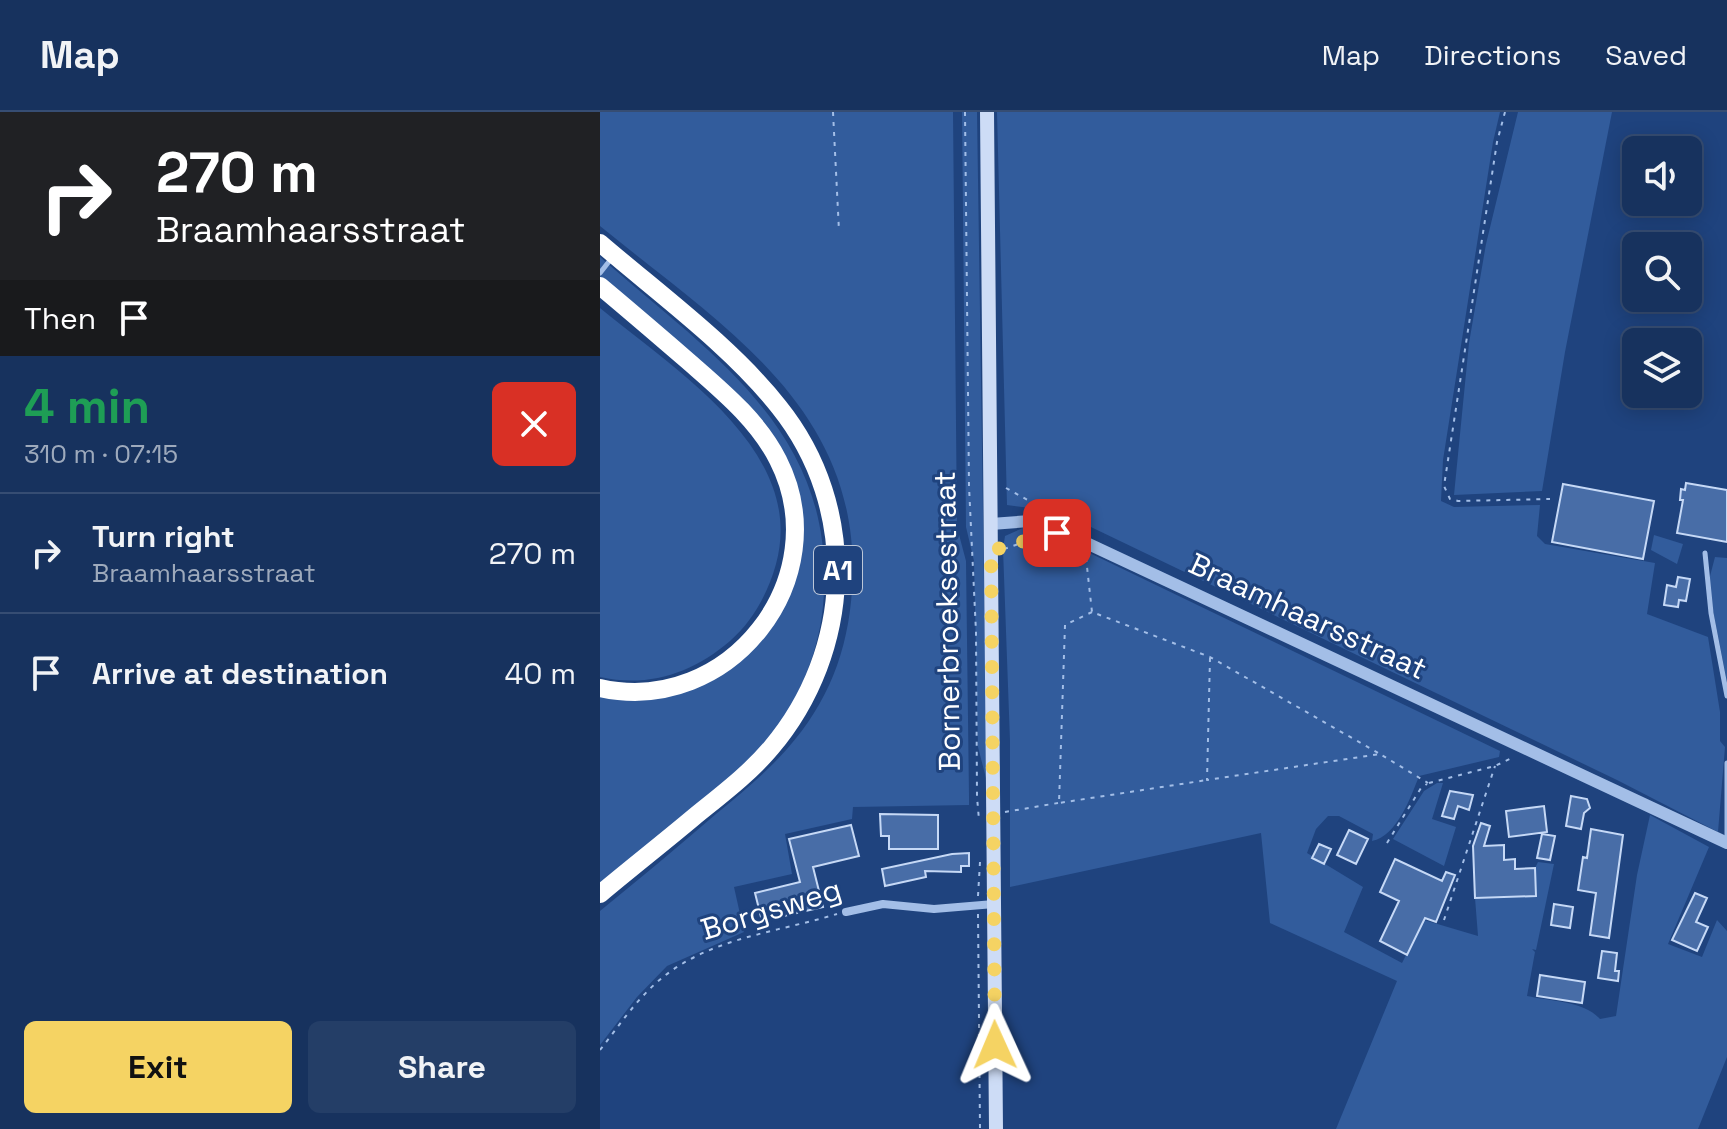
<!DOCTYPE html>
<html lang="en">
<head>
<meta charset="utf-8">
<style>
  :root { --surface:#17325e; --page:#243e67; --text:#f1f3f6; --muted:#9eaabc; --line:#364d73; --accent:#f5d363 }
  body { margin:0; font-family:"Space Grotesk",sans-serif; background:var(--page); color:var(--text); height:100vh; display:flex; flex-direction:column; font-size:30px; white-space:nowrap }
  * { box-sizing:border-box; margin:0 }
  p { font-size:26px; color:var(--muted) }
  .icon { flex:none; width:44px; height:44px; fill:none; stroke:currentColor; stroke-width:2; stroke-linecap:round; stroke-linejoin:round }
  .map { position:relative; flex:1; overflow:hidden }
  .side { display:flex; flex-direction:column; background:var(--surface); width:600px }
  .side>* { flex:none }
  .top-card { background:#202124; color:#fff; overflow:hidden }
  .buttons { position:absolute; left:1022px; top:24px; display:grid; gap:16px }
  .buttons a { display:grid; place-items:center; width:80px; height:80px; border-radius:12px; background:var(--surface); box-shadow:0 4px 20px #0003,0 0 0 2px var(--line); font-size:40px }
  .pin { position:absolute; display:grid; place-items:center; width:68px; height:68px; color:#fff; margin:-34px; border-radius:16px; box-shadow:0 4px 12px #0006 }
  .me { position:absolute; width:88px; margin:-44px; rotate:359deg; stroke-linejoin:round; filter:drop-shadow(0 0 6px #0008) }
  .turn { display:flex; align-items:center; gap:28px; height:168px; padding:0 24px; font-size:36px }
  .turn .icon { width:104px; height:104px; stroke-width:2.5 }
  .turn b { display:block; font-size:56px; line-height:68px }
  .then { display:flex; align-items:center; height:76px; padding:0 24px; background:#0003; gap:16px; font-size:30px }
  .round { display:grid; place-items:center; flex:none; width:84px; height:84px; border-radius:12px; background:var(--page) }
  .overview { display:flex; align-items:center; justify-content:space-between; height:136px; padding:0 24px }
  h1 { font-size:48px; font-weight:600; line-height:60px; color:#1e9e55 }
  .button { display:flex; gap:16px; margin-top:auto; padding:16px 24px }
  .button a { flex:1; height:92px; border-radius:12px; background:var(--accent); color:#111; font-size:32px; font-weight:600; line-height:92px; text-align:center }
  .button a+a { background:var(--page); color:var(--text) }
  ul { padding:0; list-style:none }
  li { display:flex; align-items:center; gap:24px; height:120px; padding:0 24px; border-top:2px solid var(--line) }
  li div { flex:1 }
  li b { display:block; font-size:30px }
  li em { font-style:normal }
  header { display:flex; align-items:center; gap:48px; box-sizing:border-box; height:112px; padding:0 40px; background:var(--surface); border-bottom:2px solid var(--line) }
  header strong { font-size:38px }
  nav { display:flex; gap:44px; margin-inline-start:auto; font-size:28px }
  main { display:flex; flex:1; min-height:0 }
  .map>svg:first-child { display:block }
  .green { fill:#325c9c }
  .building { fill:#486da7; stroke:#c6d9f6; stroke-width:2 }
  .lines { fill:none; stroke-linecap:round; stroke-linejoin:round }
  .path { stroke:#a3bee7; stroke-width:2; stroke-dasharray:4 6; stroke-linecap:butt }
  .service { stroke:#a3bee7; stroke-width:5 }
  .minor { stroke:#a3bee7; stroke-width:8 }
  .tertiary { stroke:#a3bee7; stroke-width:12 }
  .secondary { stroke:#cddcf6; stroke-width:14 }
  .motorway { stroke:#fff; stroke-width:18 }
  .route { stroke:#f5d363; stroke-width:14; stroke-dasharray:0 25.2 }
  .labels { text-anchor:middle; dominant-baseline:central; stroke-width:6; stroke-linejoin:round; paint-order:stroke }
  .shield { fill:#1f437e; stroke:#bcc7d8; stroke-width:2 }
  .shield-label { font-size:28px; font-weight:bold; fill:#fff }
  .street-label { font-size:30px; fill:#fff; stroke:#1f437e }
</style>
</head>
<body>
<header>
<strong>Map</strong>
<nav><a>Map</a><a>Directions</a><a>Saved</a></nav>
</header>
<main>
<section class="side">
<div class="top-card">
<div class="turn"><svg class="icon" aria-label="right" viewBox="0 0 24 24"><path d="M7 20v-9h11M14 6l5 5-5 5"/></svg><div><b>270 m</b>Braamhaarsstraat</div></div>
<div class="then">Then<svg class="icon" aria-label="arrive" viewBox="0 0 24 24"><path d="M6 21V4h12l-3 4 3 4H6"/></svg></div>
</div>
<div class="overview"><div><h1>4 min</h1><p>310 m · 07:15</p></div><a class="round" style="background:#d93025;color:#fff"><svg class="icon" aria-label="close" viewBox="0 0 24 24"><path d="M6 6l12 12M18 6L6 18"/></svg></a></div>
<ul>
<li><svg class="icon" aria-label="right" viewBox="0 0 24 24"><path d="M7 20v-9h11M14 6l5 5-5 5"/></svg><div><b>Turn right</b><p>Braamhaarsstraat</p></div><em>270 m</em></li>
<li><svg class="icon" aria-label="arrive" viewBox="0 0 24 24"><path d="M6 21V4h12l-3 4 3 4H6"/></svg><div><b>Arrive at destination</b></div><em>40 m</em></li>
</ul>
<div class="button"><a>Exit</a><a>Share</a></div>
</section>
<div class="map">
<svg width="1127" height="1017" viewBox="0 0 1127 1017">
  <rect width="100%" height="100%" fill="#1f437e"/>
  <path class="green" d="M0,0H353L357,415L366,449L369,684V693L253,695L252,707L185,722L192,762L134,775L144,820L67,854L37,885L0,933V799C39,767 78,735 116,702C140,682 166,661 187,637C228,591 248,539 252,478C264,297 123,215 0,114Z
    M362,0H377L387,670L378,635L374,449L366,415Z
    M397,0H900L893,30L843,348L841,389L854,395L940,393L937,424L945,432L1055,451L1047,502L1108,525L1120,600V629L1125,635L1118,720L1017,668L468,404L447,398L407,393Z
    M918,0H1012L965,240L942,379L854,383L869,231L886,132Z
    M0,145C114,245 239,322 223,494C218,547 193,601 158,641C144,657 123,670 107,684C71,714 36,743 0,773V584L43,587L129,556L198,448L176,334L0,169Z
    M0,196C74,257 207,339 176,452C168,481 153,509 130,529C93,561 48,576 0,565Z
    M425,415L442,418L900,639L899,645L819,664C811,685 797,724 772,729L773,722L739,704H728L716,717L707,741L763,775L744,820L802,851L824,808L878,824L875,786L936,784L935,756L938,750L954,752L936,838L932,837L935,840L927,884C949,889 984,889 1000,907L1016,904L1037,763L1050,703L1109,735L1068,832L1102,845L1117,808L1127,819V945L1098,1017H736L797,869L670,811L661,721L410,775V629L403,437L405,424Z
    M1054,423L1083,432L1077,452L1051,438Z
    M1115,445L1127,446V570L1111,488L1109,468Z
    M837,671H843L832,707L856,715L844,754L793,727L824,679Z"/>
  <path class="building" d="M1086,371L1127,378V430L1077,421L1083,388H1080L1081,377L1085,378Z
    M963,372L1054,389L1043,447L952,430Z
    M1078,465L1090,467L1086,489L1079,488L1078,495L1064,493L1067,473L1076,475Z
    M850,679L873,683L869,698L858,694L854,707L842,704Z
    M971,684L987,687L990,696L984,701L981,717L966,714Z
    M944,694L947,720L909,725L906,699Z
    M280,702L338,703V737H289V724H281Z
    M881,711L890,714L884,734L904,733V748L915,747V757L935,756L936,784L875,786L873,734Z
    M251,713L259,744L213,755L223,795L162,809L155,781L200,770L189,727Z
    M991,717L1023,723L1009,826L990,823L996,781L978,778L983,745L987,746Z
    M749,718L768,727L756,752L737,743Z
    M942,722L955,724L950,748L937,746Z
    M719,732L731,737L724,752L712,746Z
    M369,741V754H361V760L325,759L326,765L285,774L282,757L352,742Z
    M795,747L842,769L846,760L855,763L836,810L825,806L807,843L780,829L799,789L780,780Z
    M1095,781L1107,786L1096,810L1108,815L1097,839L1072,828Z
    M954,792L973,795L970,816L951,813Z
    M1002,839L1017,841L1015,859H1019L1018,869L998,866Z
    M940,863L985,870L982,891L937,884Z"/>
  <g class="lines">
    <path class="path" d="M233,0L239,119
      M365,0L369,374L376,520L377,685L379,708
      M905,0L897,30L844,374L850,387L858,389L950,387
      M406,376L449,400
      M404,437L439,425
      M486,446L492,500L610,545L780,642
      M492,500L465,513L459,691L607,668
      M610,546L607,668L780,642L828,671
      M829,671L895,654L914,645
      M405,700L458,691
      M787,731L821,676L827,672
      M378,784L380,750
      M378,802L380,1017
      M844,808L895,654
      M0,938C18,915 34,891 55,872C105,826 175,821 237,802"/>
    <path class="service" d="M0,161L11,147
      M1105,441L1111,501L1127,584
      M1127,651V723"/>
    <path class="minor" d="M246,800L283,792L334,797L394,792"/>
    <path class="tertiary" d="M391,412L430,409L448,413L1127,731"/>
    <path class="secondary" d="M387,0L396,1017"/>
    <path class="motorway" d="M0,131C58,181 132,235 179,295C260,396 253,539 171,636C149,662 121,683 94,705C63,731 31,756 0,782
      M0,174C30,199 59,224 88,249C121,278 158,308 178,348C238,466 129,605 0,576"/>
  </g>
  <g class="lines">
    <path class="route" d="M395,933L391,437C415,437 434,421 457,421"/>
  </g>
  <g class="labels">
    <rect class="shield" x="214" y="434" width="48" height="48" rx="6"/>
    <g class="shield-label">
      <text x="238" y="458">A1</text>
    </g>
    <g class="street-label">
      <text transform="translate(708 504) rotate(25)">Braamhaarsstraat</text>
      <text transform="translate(347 509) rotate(-91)">Bornerbroeksestraat</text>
      <text transform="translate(171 797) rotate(-17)">Borgsweg</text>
    </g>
  </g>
</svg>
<div class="buttons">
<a><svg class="icon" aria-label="sound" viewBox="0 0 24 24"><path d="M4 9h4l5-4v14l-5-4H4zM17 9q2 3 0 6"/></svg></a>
<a><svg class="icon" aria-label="search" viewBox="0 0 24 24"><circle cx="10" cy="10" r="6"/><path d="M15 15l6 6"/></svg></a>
<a><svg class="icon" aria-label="layers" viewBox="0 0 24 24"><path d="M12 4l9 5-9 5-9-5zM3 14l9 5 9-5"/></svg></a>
</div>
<div class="pin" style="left:457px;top:421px;background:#d93025"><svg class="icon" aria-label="arrive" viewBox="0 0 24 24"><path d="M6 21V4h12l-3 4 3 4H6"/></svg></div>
<svg class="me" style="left:395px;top:933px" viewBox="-20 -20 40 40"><path d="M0-17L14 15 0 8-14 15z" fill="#f5d363" stroke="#fff" stroke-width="4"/></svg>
</div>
</main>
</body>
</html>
